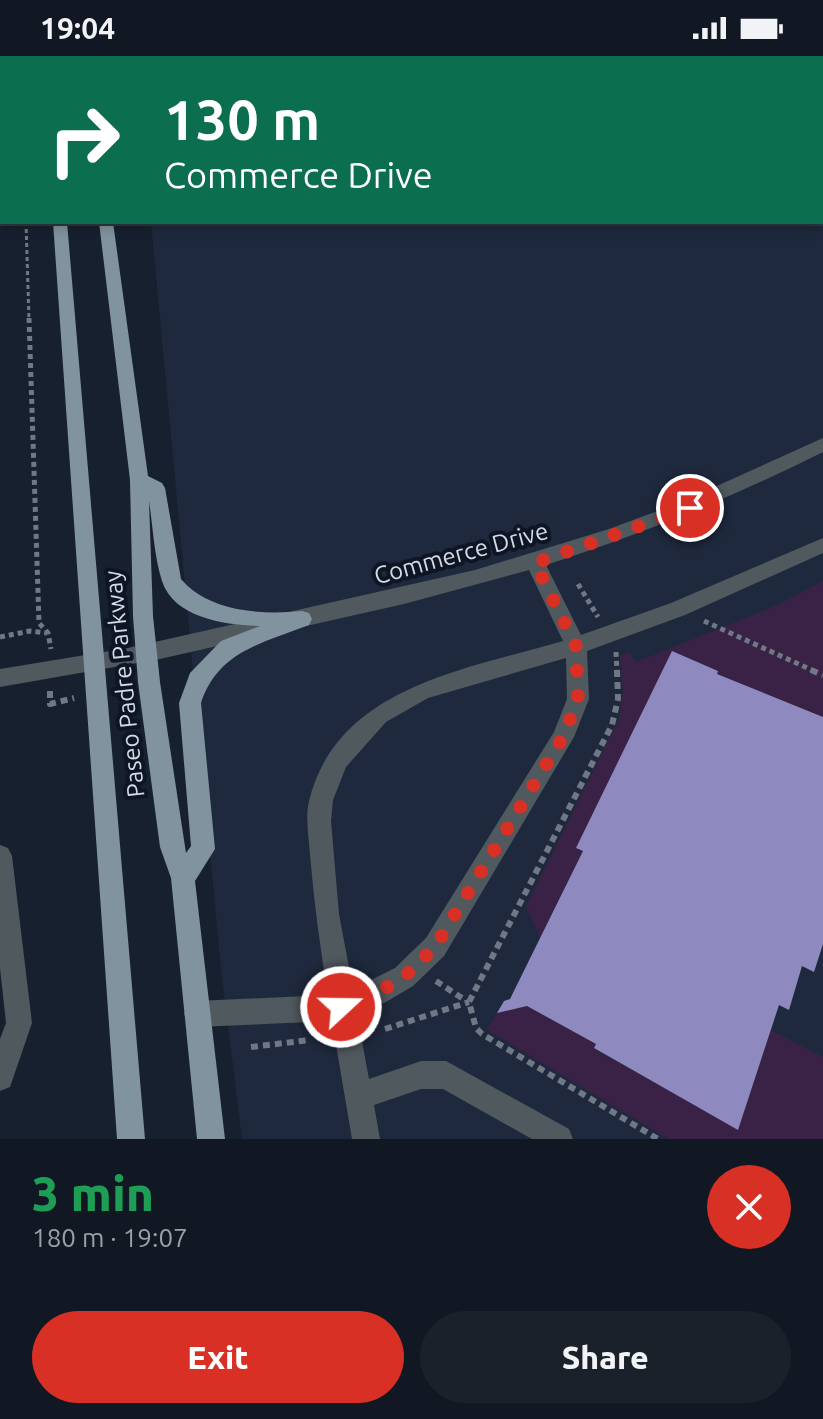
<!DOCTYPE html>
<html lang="en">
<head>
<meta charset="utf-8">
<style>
  :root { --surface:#111823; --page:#1a212b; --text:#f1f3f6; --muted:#9ca0a6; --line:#303741; --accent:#d93025 }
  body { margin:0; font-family:Ubuntu,sans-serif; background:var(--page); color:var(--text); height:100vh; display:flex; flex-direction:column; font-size:30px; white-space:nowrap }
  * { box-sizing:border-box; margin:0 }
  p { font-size:26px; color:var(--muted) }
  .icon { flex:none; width:44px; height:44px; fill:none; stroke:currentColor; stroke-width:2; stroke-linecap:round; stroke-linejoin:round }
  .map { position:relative; height:1083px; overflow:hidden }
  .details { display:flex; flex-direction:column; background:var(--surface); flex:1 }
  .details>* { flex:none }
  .top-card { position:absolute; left:0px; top:0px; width:824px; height:168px; box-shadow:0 4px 12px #0003,0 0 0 2px var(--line); background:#0b6e4f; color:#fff; overflow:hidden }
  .pin { position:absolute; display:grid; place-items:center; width:68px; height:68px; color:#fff; margin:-34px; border:4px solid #fff; border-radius:50%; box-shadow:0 2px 8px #0007 }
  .me { position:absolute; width:88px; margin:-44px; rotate:69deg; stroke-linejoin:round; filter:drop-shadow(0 0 6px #0008) }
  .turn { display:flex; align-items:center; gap:28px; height:168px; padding:0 32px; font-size:36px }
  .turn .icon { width:104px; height:104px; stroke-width:2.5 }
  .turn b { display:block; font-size:56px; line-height:68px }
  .round { display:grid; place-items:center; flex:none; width:84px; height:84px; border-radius:42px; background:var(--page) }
  .head { display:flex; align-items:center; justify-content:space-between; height:136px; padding:0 32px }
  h1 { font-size:48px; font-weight:800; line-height:60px; color:#1e9e55 }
  .cta { display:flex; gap:16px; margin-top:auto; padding:16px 32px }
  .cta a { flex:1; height:92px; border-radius:48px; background:var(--accent); color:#fff; font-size:32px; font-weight:800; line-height:92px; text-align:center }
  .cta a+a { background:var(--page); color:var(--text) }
  .status { display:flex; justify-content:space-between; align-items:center; height:56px; padding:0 40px; background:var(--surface); direction:ltr }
  .status svg { height:22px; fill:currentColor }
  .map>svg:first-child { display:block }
  .built { fill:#1e293d }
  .green { fill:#392245 }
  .building { fill:#8e8ac0 }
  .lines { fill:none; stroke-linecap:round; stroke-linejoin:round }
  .path-far2 { stroke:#717885; stroke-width:3; stroke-dasharray:4 3; stroke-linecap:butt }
  .path-far1 { stroke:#717885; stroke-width:5; stroke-dasharray:5 4; stroke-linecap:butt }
  .path { stroke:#717885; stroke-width:6; stroke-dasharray:7 5; stroke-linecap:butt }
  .minor { fill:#50595e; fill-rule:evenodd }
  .major { fill:#80939e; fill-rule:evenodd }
  .route { stroke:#d93025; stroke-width:14; stroke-dasharray:0 25.2 }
  .labels { text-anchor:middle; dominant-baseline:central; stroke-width:8; stroke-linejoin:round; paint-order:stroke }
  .street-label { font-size:24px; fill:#d5dbe5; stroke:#0e1625 }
</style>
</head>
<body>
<div class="status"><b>19:04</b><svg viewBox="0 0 49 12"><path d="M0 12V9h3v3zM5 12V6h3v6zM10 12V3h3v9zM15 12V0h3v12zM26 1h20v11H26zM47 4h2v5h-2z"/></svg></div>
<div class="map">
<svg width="823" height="1083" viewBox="0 0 823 1083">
  <rect width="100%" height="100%" fill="#17202f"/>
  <path class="built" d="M136,0H823V1083H242L221,914L151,166H822V2Z"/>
  <path class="green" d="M823,525V661L717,618L718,614L672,596L577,792L583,795L540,882L526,850L619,663L623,635L620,599L629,596L636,606L775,550Z
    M527,950L596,988L594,993L738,1073L771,974L823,1001V1083H668L487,974L497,957Z"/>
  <path class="building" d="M672,595L718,615L717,618L823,661V888L814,916L802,910L789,954L779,949L738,1074L594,992L596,988L527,950L497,957L504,945L510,943L583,795L576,792Z"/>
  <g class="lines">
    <path class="path-far2" d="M26,166L29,264"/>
    <path class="path-far1" d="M29,262L39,567L48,577L51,593
      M578,528L598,561
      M704,565L816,616
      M0,581L30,575L47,577
      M616,596L617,616"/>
    <path class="path" d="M617,614L618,643L612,669L469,946L476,972L482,978L658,1083
      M811,614L823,619
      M50,635V648L74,642
      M436,925L468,946
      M385,973L469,946
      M251,991L310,984"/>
    <path class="minor" d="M144,0H156V2H144Z
      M333,0H345L346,2H334Z
      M387,0H403L404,2H388Z
      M461,0H478L479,2H462Z
      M575,0H590L574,2Z
      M815,0H823V5L822,2Z
      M823,12V20L822,21V13Z
      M823,382V396C733,441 642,478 546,509L581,579L671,547L823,482V497L685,559L587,595L589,643L574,681L444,900L413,930L386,946L357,958L369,1023L421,1005H446L569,1073L573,1083H532L443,1033H421L374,1049L380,1083H352L332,965L197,971L188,967L184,958L188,949L197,945L328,939C320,892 314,846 310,799C309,782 305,762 309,745C337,630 468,613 563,585L529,514L404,548L160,603L0,631V613L128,592L475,514L609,473L679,447ZM566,602L567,643L554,676L426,882L395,912L353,933L339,858L331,765L333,744L346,711L386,666L428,642Z
      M0,789L8,792L12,800L32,967L10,1031L0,1035V983L6,967L0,912Z"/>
    <path class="major" d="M42,0H54V2H42Z
      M81,0H93V2H81Z
      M53,166H67L145,1083H117Z
      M99,166H113L148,420L162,427L165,432L181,523C209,556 262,559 302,555L309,557L312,563L309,569C263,587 218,595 201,647L215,793L195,825L225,1083H197L171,822L160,791L138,626L133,560L130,424ZM149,445C153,471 154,500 162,525C174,563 228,569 260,570L221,585L190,617L179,647L191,790L186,797L160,626L153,560Z"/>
  </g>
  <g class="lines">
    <path class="route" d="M341,951L377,937L404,921L435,891L563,681L578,643L576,590L535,507L690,452"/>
  </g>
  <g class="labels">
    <g class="street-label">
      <text transform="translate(461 497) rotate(-15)">Commerce Drive</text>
      <text transform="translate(124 628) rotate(-96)">Paseo Padre Parkway</text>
    </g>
  </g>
</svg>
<div class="pin" style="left:690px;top:452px;background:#d93025"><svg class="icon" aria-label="arrive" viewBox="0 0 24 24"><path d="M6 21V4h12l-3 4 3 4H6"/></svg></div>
<svg class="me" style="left:341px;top:951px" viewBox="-20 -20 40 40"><circle r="17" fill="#d93025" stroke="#fff" stroke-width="3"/><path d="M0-11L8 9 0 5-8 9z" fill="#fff"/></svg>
<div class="top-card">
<div class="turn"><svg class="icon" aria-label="right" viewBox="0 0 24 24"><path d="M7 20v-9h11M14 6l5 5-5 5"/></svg><div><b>130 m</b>Commerce Drive</div></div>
</div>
</div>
<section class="details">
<div class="head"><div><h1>3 min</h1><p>180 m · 19:07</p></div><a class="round" style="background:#d93025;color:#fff"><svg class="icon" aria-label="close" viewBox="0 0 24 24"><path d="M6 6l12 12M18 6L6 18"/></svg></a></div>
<div class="cta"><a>Exit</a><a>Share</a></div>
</section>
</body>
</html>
